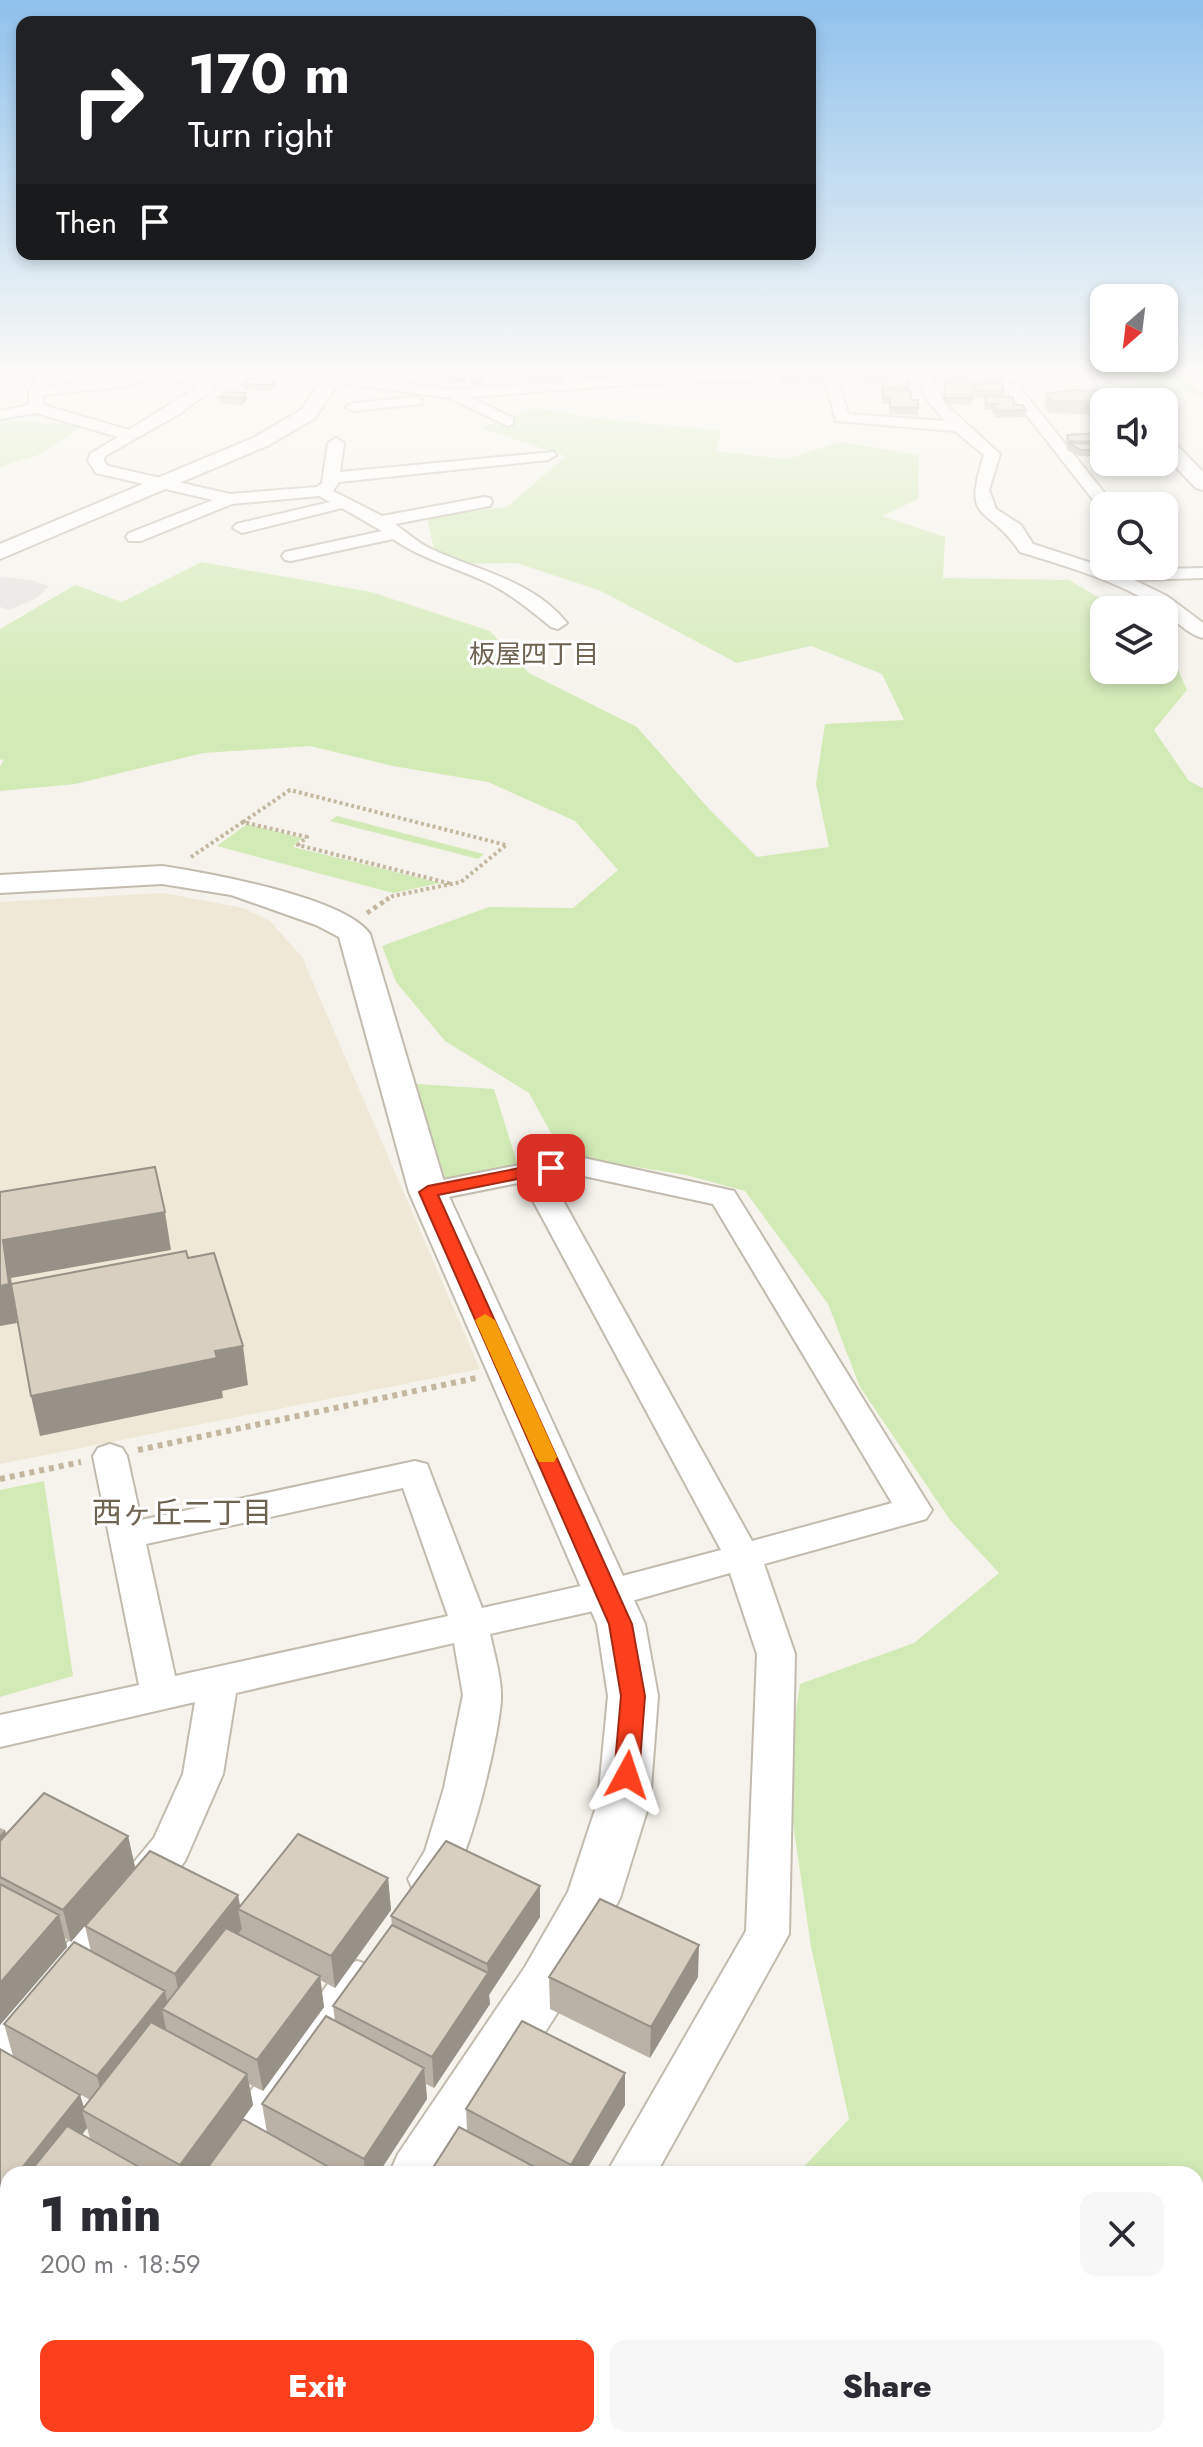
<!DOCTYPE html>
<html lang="en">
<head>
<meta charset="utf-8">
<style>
  :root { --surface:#fff; --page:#f7f7f7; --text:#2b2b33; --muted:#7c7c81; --accent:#fc3f1d }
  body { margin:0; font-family:Jost,"Noto Sans JP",sans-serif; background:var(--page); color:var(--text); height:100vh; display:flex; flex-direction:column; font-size:30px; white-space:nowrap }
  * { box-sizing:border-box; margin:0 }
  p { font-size:26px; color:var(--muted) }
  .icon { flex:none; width:44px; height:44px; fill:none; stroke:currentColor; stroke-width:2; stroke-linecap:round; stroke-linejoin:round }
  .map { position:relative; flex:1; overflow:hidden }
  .sheet { position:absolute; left:0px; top:2166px; width:1204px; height:282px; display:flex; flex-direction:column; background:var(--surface); border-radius:24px 24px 0 0; box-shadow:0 4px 12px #0003 }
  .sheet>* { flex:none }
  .banner { position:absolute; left:16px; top:16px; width:800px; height:244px; border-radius:16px; box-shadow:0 4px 12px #0003; background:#202124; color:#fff; overflow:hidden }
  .needle { width:52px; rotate:208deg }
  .controls { position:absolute; left:1090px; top:284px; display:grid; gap:16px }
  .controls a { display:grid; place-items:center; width:88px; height:88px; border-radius:16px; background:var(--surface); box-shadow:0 4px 12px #0003; font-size:40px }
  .pin { position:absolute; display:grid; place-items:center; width:68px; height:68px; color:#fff; margin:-34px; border-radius:16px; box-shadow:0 4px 12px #0006 }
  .me { position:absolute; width:88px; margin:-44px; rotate:5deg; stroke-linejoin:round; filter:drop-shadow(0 0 6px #0008) }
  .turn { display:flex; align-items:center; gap:28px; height:168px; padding:0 40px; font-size:36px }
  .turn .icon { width:104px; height:104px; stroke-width:2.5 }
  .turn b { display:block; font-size:56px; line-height:68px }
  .then { display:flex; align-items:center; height:76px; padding:0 40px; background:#0003; gap:16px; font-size:30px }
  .round { display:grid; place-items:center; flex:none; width:84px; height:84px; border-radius:16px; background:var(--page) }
  .summary { display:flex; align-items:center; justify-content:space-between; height:136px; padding:0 40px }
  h1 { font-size:48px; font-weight:800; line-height:60px }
  .button { display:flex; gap:16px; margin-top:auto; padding:16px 40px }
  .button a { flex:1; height:92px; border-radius:16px; background:var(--accent); color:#fff; font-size:32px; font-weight:800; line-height:92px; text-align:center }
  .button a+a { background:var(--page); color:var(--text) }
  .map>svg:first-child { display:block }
  .education { fill:#efe8d6 }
  .green { fill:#d2eab5 }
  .parking { fill:#e5e3e0 }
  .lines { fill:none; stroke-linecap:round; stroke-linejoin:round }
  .minor-casing { stroke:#c2bbae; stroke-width:4 }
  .tertiary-casing { stroke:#c2bbae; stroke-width:4 }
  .path-far2 { stroke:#c4b79f; stroke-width:4; stroke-dasharray:3 3; stroke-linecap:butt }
  .path-far1 { stroke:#c4b79f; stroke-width:5; stroke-dasharray:4 4; stroke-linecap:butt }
  .path { stroke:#c4b79f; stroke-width:6; stroke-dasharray:5 5; stroke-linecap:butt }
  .minor { fill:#fff; fill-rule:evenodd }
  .tertiary { fill:#fff; fill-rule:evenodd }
  .wall { fill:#bab2a6; fill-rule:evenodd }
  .shaded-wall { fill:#979187 }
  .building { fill:#d8cfc1; stroke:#979187; stroke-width:2 }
  .route { fill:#fc3f1d; stroke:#a42913; stroke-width:2 }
  .slow { fill:#f59e0b }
  .labels { text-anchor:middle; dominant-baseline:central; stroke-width:6; stroke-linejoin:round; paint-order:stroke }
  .far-neighbourhood-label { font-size:26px; fill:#6e6250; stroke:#fff }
  .neighbourhood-label { font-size:30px; fill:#6e6250; stroke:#fff }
</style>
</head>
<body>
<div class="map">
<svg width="1203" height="2447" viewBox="0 0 1203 2447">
  <rect width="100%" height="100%" fill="#f6f3ec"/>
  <path class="education" d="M164,893L243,908L270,921L302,957L480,1369L0,1464V902Z"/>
  <path class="green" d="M1135,372H1203V396L1138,391Z
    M534,408L595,418L721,431L716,451L787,459L840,442L919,455L918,499L882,516L945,537L943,578L1069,580L1120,610H1104V670H1164V637L1187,690L1154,730L1189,781L1203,788V2447H586L591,2440H1196V2174H797L849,2119L811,1947L786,1775L800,1684L914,1643L999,1573L950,1520L860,1387L828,1304L745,1191L686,1175L563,1155L529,1093L445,1041L396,982L382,946L489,907L573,908L618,870L575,821L488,782L393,766L310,746L203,753L75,784L0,791V767L4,759L0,760V629L75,585L122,602L201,562L371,592L490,631L529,673L637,727L709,809L757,857L829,847L816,784L825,724L904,720L882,674L811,646L737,663L601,591L517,563L437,564L427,517L507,507L566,456L481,428Z
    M11,421L83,425L41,454L0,467V424Z
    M337,816L484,854L478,859L330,821Z
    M247,824L302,838L293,847L441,883L393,893L217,846Z
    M386,1082L494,1089L519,1169L434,1184Z
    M44,1481L73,1676L0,1697V1490Z"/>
  <path class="parking" d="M0,577L30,580L49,586L37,598L9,610L0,607Z"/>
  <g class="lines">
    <g class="minor-casing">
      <path id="minor" d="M0,372H8L0,376Z
        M41,372H55L47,386L120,379L150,372H176L213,383V389L179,414L105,456L104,461L108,466L230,494L317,487L322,483L328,443L336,438L344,443L340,472L554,452L556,455L548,460L339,482L333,491L382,516L484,497L490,498L492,502L490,506L395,524C406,532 418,543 431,549C478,571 533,580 567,623L558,629L551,627C530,610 509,592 484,581C452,566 422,559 393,539L291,561L285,560L282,556L285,552L382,531L342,508L242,533L233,528L236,524L330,502L319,496L232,504L141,541H129L126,537L129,533L213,500L96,473L88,461L90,454L118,437L36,413L0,419V411L29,405V391ZM164,377L197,387L129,430L43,405V395L120,387Z
        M285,372H323L453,390L639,376L836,372L848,414L945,421L925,397L914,372H928L946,405L1000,454L989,490L996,509L1021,525L1033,544L1113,570L1203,568V578L1134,580L1167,596L1203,623V638C1184,633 1169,613 1153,604C1112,579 1065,566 1020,552C988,503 961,526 984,455L955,431L836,421L825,379L639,384L470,397L513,418V424L508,426L449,398L292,376Z
        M1180,372H1195L1203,380V392L1198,391Z
        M962,381L1017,384L1115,506H1104V510H1101L1008,391L957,388L955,385Z
        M416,397L423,401L421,404L353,411L346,407L353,403Z
        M570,1155L734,1191L932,1510L926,1519L764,1564L795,1654L789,1934L656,2174H606L746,1931L757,1654L730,1573L607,1608L490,1634C494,1653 501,1675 501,1695C502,1726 467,1875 443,1892C433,1899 424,1895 414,1892L408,1879L425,1851L444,1788L463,1695L454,1643L236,1693L223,1774L185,1861L16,2073L0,2079V2024L154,1838L183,1774L195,1702L0,1747V1715L139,1685L93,1456L98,1448L110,1444L122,1448L127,1456L141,1520L415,1461L427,1464L482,1608L607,1580L721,1550L523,1182L428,1201L418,1198L413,1192L418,1186L428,1183ZM570,1173L713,1204L892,1503L752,1541L550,1177ZM403,1488L448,1616L175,1676L146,1544Z
        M357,1961L373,1966L379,1980L373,1994L247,2174H195L202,2158L341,1966Z
        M0,2334L8,2338V2391L0,2387Z
        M450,2440H503L500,2447H447Z"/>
    </g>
    <g class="tertiary-casing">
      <path id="tertiary" d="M328,372H346L315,418L269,445L0,559V544L255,437L301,410Z
        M1085,372H1104L1133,402H1113Z
        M1164,437L1171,439L1203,472V490L1196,488L1164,455Z
        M162,866C208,873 344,897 370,934L447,1192L645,1624L658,1696L650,1801L620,1898L565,2001L454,2174H389L398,2154L525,1967L568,1892L598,1801L608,1696L597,1624L409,1192L339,937L316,925L231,895L162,884L0,893V875Z
        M208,2440H276L273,2447H205Z"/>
    </g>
    <path class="path-far2" d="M243,822L290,790L506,845
      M191,857L243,822L307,837L298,845L452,884
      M386,900L393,896L461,882L506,845"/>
    <path class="path-far1" d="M367,913L389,898"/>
    <path class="path" d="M138,1450L476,1378
      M0,1479L81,1462"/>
    <use href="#minor" class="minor"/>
    <use href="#tertiary" class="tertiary"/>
  </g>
  <path class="wall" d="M495,372L518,376V382H497Z
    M581,372H613L609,381L580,380Z
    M614,372H635L633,379L614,378Z
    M649,372H689L688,377L651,378Z
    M702,372H737V375L702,374Z
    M744,372H775L774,374Z
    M803,372L801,384H782L783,378Z
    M807,372H821H819L822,378V384H808Z
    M826,372H853V375L826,374Z
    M864,372H891V379L909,380V391L911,400H918V415L889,414V404H882L881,383H864Z
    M931,372H970L971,376L967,382L973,398L972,405L944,404L945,381H950L933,380Z
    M1049,372H1072L1051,374Z
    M529,376L564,378L562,384L529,383Z
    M982,376H1006L1005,382H981Z
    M471,377L485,381V387L473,388L471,383Z
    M276,379V385L270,391L244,390L243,384Z
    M975,383L1004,392L1003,396L1014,405L1026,410L1025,417L996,418L992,412V410H985L984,398L975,397Z
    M246,393L247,399L242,405L220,404L219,397Z
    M1046,394L1104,402V415L1049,413L1044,406Z
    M1067,435L1104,438V457L1080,456L1067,450L1066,442Z
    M0,1828L5,1830L6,1834L128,1836L135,1867L71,1942L65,1938L67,1947L0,2025Z
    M388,1878L391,1910L335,1988L320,1980L324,2007L263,2091L249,2084L253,2105L203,2174H8V2256L1,2252L0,2049L80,2095L84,2108L90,2100L13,2056L4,2024L91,1952L85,1926L240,1907ZM87,2128L90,2139L82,2135Z
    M391,1916L540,1917L489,1995L490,2004L434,2088L426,2084L427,2099L378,2174H203L267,2133L262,2104L335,2021L333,2006L392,1925Z
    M549,1977H698L650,2058L550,2009Z
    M625,2073V2105L584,2174H429L467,2131L466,2109Z"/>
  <path class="shaded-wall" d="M970,372H971V376L966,382L967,376Z
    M466,376V382L448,383V377Z
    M276,379V385L270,391V385Z
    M246,393L247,399L242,405V398Z
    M165,1212L171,1250L11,1278L17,1323L0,1326V1286L3,1240Z
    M243,1346L248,1385L222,1391L223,1398L40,1436L31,1396L215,1351Z
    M5,1830L13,1862L0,1877V1835Z
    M128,1836L135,1867L71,1942L63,1910Z
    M388,1878L391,1910L335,1988L331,1956Z
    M540,1886V1917L489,1995L490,2004L434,2088L432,2057L488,1973L487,1964Z
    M238,1895L241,1910L238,1909L242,1929L181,2005L175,1974Z
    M59,1915L67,1947L0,2025V1983Z
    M699,1945L698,1977L650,2058L651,2027Z
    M320,1976L324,2007L263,2091L257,2060Z
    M165,1991L169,2013L162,2009L166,2029L105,2108L97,2076Z
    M424,2068L427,2099L378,2174H365L364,2159Z
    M625,2073V2105L584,2174H571V2165Z
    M247,2074L253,2105L203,2174H182L180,2165Z
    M80,2095L85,2111L82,2110L87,2128L51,2174H17Z
    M173,2440H200L196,2447H169Z
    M409,2440H429L425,2447H404Z"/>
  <path class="building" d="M445,372H464L466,376L448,377Z
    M496,372H517L518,376H496Z
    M531,372H564L562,377L529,376Z
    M581,372H611L609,375L580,374Z
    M786,372H803L801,378H783Z
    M807,372H818L822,378L808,377Z
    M864,372H891L892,377H864Z
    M932,372H970L967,376L933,374Z
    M983,372H1005L1006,376H982Z
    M482,376L485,381H473L471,377Z
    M250,378L276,379L270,385L243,384Z
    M881,379L909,380V388L882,387Z
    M945,381L973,382V398H944Z
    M975,383L1002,384L1004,392L976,391Z
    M883,390L911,391V400H918V408L890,407V398H883Z
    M1072,390L1105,391L1116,402L1051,401L1046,394Z
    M229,392L246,393L242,398L219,397Z
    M985,396L1013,397L1014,405H1023L1026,410L997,411L992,406L999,404H986Z
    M1102,433L1104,442L1069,441L1067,435Z
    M1068,443L1104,444V450H1081Z
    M155,1167L165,1212L3,1240L9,1284L0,1286V1192Z
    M186,1251L188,1258L214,1253L243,1346L215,1351L217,1358L31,1396L11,1284Z
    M44,1793L128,1836L63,1910L0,1877V1841Z
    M298,1834L388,1878L331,1956L238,1909Z
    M446,1841L540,1886L487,1964L391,1916Z
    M150,1851L238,1895L175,1974L85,1926Z
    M0,1884L59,1915L0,1983Z
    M600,1899L699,1945L651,2027L549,1977Z
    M392,1925L488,1973L432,2057L333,2006Z
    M226,1928L320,1976L257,2060L162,2009Z
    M74,1942L165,1991L97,2076L4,2024Z
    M326,2016L424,2068L364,2159L262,2104Z
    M522,2021L625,2073L571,2165L466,2109Z
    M151,2022L247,2074L180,2165L82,2110Z
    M0,2049L80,2095L17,2174H8V2185L5,2188L0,2185Z
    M243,2119L341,2174H203Z
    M67,2126L151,2174H28Z
    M459,2127L548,2174H429Z
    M8,2200V2232L0,2227V2210Z
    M16,2440H173L169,2447H11Z
    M252,2440H409L404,2447H248Z"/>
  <linearGradient id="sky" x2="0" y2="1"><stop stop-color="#8fc1ec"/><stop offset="0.52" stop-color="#fbfaf6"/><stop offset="1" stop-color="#fbfaf6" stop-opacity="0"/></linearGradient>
  <rect width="1203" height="715" fill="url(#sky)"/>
  <path class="route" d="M551,1162L557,1164L560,1168L557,1171L438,1195L632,1624L645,1696L639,1775L635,1782L627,1785L618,1782L614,1775L621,1696L609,1624L419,1192L428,1186Z"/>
  <path class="slow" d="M485,1314L495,1320L557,1457L554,1462H539L536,1457L475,1320Z"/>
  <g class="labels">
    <g class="far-neighbourhood-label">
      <text x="534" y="654">板屋四丁目</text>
    </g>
    <g class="neighbourhood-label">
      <text x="182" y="1512">西ヶ丘二丁目</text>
    </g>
  </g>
</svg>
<div class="controls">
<a><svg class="needle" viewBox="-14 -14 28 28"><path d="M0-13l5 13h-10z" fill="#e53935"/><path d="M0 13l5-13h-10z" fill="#7c7c81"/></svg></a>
<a><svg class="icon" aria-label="sound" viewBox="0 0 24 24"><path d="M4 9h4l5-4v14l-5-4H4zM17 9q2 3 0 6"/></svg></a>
<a><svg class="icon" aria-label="search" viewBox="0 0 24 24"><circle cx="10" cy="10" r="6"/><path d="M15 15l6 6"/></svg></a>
<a><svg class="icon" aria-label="layers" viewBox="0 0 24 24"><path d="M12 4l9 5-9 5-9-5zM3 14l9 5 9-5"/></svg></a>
</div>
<div class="pin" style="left:551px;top:1168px;background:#d93025"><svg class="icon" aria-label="arrive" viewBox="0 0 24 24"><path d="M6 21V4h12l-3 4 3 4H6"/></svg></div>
<svg class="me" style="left:627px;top:1775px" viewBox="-20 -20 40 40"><path d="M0-17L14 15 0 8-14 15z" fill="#fc3f1d" stroke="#fff" stroke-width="4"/></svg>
<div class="banner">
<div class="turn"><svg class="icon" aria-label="right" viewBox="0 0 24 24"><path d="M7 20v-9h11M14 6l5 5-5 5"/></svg><div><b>170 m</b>Turn right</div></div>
<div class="then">Then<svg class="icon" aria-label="arrive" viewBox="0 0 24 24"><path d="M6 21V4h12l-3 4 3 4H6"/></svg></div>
</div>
<section class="sheet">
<div class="summary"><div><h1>1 min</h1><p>200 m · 18:59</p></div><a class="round"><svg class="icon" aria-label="close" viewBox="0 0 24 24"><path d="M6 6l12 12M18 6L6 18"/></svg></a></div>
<div class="button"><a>Exit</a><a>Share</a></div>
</section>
</div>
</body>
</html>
